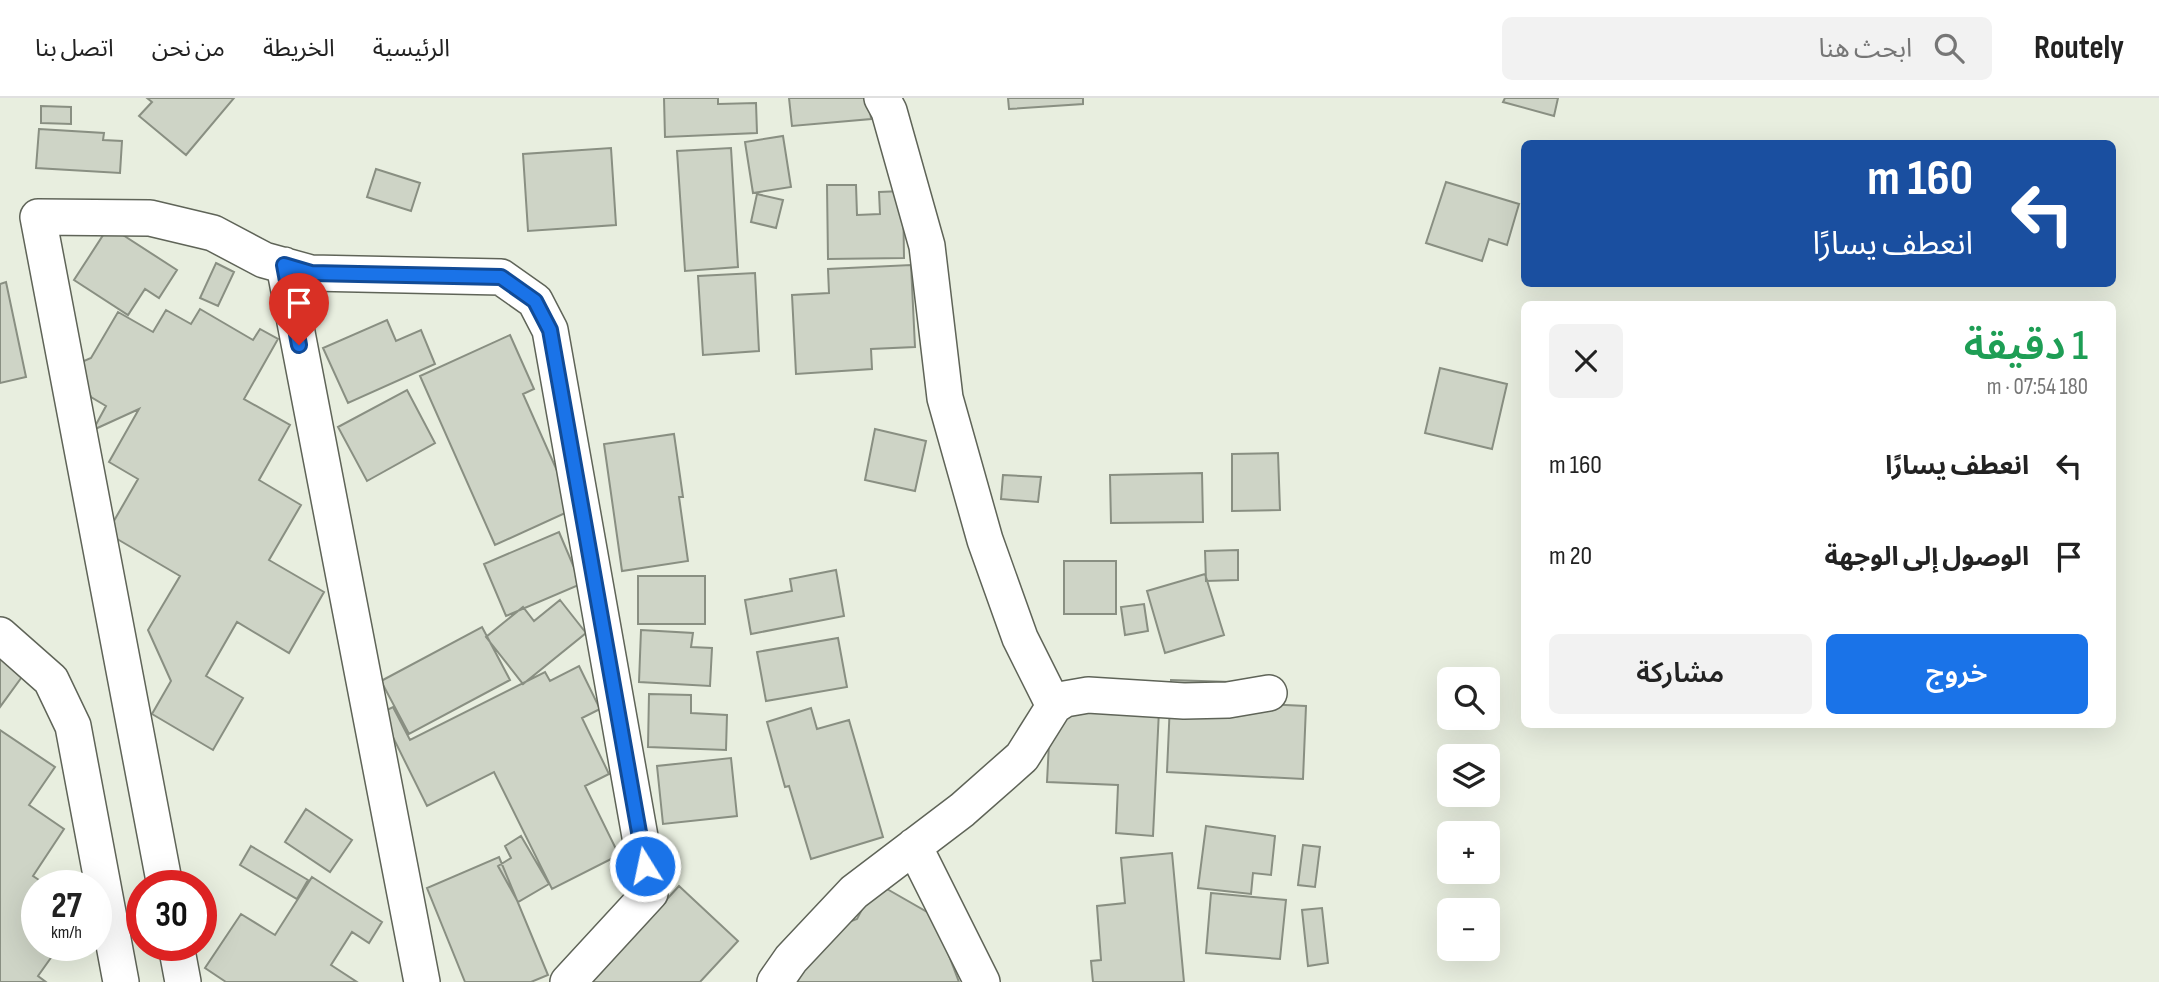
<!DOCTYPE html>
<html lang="ar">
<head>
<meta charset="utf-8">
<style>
  :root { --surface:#fff; --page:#f2f2f2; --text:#222; --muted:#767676; --line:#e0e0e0; --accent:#1a73e8 }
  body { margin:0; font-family:"Sofia Sans Condensed","Noto Sans Arabic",sans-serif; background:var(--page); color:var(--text); direction:rtl; height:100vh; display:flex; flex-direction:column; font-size:26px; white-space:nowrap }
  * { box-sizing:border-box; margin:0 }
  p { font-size:23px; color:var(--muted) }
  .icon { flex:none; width:38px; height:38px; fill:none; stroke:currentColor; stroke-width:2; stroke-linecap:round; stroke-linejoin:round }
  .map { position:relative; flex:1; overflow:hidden; direction:ltr }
  .sheet { position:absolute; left:1521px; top:203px; width:595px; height:427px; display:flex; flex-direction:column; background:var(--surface); border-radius:10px; box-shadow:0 7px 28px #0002; direction:rtl }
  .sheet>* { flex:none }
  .guide { position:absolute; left:1521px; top:42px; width:595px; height:147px; border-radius:10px; box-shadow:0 7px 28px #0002; direction:rtl; background:#1a4fa0; color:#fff; overflow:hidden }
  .fabs { position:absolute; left:1437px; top:569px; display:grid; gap:14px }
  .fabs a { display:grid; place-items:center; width:63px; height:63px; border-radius:10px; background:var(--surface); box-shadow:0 7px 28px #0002; font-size:35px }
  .speed { position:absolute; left:21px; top:772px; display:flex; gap:14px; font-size:35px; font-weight:700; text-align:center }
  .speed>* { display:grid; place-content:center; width:91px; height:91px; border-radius:50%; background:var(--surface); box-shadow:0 7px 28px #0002; line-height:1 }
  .speed small { font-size:18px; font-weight:400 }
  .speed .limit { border:10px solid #d22; background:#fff; color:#111 }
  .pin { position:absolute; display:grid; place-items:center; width:60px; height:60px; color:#fff; margin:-72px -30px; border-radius:50% 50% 50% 0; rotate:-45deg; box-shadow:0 0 7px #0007 }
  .pin .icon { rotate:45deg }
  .me { position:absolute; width:77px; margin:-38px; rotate:350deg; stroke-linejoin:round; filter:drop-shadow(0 0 5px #0008) }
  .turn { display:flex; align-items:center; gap:24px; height:147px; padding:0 28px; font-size:32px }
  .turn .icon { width:91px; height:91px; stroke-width:2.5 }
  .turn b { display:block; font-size:49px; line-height:60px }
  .round { display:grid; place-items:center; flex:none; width:74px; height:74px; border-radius:10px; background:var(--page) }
  .head { display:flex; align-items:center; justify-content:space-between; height:119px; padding:0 28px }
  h1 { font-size:42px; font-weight:600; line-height:52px; color:#1e9e55 }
  .primary-button { display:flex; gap:14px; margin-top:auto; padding:14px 28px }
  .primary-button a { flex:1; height:80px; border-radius:10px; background:var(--accent); color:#fff; font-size:28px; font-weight:600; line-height:80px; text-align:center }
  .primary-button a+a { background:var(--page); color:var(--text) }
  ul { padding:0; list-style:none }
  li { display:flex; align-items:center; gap:21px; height:91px; padding:0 28px }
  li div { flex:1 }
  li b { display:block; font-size:26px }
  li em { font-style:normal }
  header { display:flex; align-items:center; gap:42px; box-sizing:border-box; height:98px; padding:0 35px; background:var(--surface); border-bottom:2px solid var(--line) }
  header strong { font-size:33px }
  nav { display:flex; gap:38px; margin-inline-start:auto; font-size:24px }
  .search { width:490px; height:63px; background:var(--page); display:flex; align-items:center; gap:18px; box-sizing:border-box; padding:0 24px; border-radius:10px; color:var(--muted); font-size:26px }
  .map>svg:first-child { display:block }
  .building { fill:#ced4c6; stroke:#898f82; stroke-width:2 }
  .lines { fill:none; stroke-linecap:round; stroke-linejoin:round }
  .street-casing { stroke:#5f6458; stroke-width:38 }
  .street { stroke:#fff; stroke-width:35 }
  .route-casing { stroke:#114b97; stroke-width:18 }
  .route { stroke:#1a73e8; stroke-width:12 }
</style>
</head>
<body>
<header>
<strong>Routely</strong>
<div class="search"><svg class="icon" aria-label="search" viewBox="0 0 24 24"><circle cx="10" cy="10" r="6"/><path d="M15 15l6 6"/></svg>ابحث هنا</div>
<nav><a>الرئيسية</a><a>الخريطة</a><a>من نحن</a><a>اتصل بنا</a></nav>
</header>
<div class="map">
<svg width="2159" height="884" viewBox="0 0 2159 884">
  <rect width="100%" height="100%" fill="#e8eedf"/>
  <path class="building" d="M147,0H234L186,57L139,18L152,4Z
    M664,0H718V6L756,5L757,35L665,39Z
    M789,0H869L871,21L792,28Z
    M1008,0H1083V6L1009,11Z
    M1505,0H1558L1554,18L1503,4Z
    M41,8L71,9V26L41,25Z
    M39,31L104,35L103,42L122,43L120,75L36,70Z
    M783,38L791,89L753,95L745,44Z
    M611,50L616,127L528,133L523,56Z
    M731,50L738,169L685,173L677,53Z
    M376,71L420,85L411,113L367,99Z
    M1446,84L1519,106L1507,147L1489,141L1482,163L1426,145Z
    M827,87H856L857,117L880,116L879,94L903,93L904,160L828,161Z
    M757,96L783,102L776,130L751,124Z
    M109,128L177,172L159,200L145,191L128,217L74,182Z
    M216,165L234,174L218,208L200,200Z
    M911,167L915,249L871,251L872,271L796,276L792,197L829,195L828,171Z
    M755,175L759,253L703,257L698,178Z
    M6,184L26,279L0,285V186Z
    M200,211L253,242L260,231L278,241L244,301L290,327L259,382L301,407L269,462L324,494L289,555L237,524L206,578L243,600L213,652L152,616L171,583L148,532L180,478L107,435L138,381L109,364L139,311L93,332L106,308L91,299L77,266L91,260L118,214L153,234L166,212L191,226Z
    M387,222L396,243L421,232L435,266L348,305L323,250Z
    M510,237L534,291L523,296L574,411L495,447L420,278Z
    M1440,270L1507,286L1492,351L1425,335Z
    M407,292L435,345L367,383L338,329Z
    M875,331L926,343L915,393L865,382Z
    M674,336L683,399H679L688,463L622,473L604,346Z
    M1278,355L1280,412L1232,413V356Z
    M1202,375L1203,424L1111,425L1110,377Z
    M1003,377L1041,379L1038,404L1001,401Z
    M559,434L581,486L506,518L484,466Z
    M1238,452V482L1206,483L1205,453Z
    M1064,463H1116V516H1064Z
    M836,472L844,518L751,536L745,502L792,493L790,481Z
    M1205,476L1224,537L1165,555L1147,493Z
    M638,478H705V526H638Z
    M560,502L586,535L523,586L486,539L523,509L534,523Z
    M1144,506L1148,533L1125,537L1121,509Z
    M482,529L510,582L409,636L381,583Z
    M641,532L693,535L691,549L712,550L710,588L639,584Z
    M838,540L847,589L766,603L757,554Z
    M0,559L24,576L0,609Z
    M579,568L600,611L582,620L609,676L585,688L619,757L552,791L494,674L427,708L381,615L393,609L410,642L545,574L550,583Z
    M1171,582L1230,584L1229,604L1306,608L1303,681L1167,674Z
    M649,596L691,597V615L727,617L726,652L648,649Z
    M1051,606L1159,612L1153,738L1116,735L1118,687L1047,684Z
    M811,610L817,631L849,622L883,739L811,761L789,688L785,689L767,624Z
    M0,632L55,669L29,707L64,731L33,778L48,788H37V847H60L38,878L46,884H0Z
    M731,660L737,718L663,726L657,668Z
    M306,711L352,742L330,774L285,744Z
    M1206,728L1275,738L1271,777L1253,775L1251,796L1198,790Z
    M521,738L549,786L518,804L498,768L511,760L505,748Z
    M1303,747L1320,749L1315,789L1298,787Z
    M251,748L308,782L297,801L240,767Z
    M1172,755L1184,884H1093L1091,863L1101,862L1097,808L1125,805L1121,760Z
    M499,759L548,877L531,884H465L427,790Z
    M312,779L382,824L369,845L352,834L331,867L357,884H226L205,870L241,816L275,837Z
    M679,788L738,843L700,884H591Z
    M887,791L934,818L959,884H783L835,829L857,821L869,798Z
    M1211,795L1286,802L1280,861L1206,855Z
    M1322,810L1328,865L1308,868L1302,812Z"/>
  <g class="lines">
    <g class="street-casing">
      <path id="street" d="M882,0L889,13L927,148L945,300L985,442L1020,540L1054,608
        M284,167L422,884
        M0,537L51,582L73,628L121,884
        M914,748L982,884
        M165,788L38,119L150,120L213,135L264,162L311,175L501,179L535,203L550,232L650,795L568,884
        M176,847L183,884
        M775,884L791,861L854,794L962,712L1022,659L1054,608L1065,601L1088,597L1184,603L1228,602L1269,595"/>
    </g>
    <use href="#street" class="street"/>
  </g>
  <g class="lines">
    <g class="route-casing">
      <path id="route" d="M299,247L284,167L311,175L501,179L535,203L550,232L645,768"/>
    </g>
    <use href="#route" class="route"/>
  </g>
</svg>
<div class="fabs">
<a><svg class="icon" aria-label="search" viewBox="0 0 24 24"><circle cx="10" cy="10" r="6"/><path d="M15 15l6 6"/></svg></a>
<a><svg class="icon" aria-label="layers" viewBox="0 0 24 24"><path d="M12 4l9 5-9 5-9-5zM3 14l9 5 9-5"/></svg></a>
<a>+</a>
<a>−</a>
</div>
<div class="speed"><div>27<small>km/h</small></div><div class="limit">30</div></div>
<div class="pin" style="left:299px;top:247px;background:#d93025"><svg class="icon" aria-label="arrive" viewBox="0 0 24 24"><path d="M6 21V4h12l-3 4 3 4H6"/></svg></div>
<svg class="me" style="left:645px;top:768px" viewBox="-20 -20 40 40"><circle r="17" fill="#1a73e8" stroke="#fff" stroke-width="3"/><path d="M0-11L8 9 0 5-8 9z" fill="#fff"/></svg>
<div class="guide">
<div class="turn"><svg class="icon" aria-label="left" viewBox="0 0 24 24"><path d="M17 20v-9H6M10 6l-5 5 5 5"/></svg><div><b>160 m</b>انعطف يسارًا</div></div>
</div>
<section class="sheet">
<div class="head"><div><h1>1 دقيقة</h1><p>180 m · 07:54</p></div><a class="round"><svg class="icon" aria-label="close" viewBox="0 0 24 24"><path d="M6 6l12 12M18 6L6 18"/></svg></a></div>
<ul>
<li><svg class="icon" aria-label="left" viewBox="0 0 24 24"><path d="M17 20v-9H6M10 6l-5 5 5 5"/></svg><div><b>انعطف يسارًا</b></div><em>160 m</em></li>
<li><svg class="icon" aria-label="arrive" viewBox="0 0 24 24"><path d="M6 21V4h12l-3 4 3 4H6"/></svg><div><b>الوصول إلى الوجهة</b></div><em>20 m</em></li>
</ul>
<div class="primary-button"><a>خروج</a><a>مشاركة</a></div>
</section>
</div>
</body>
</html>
